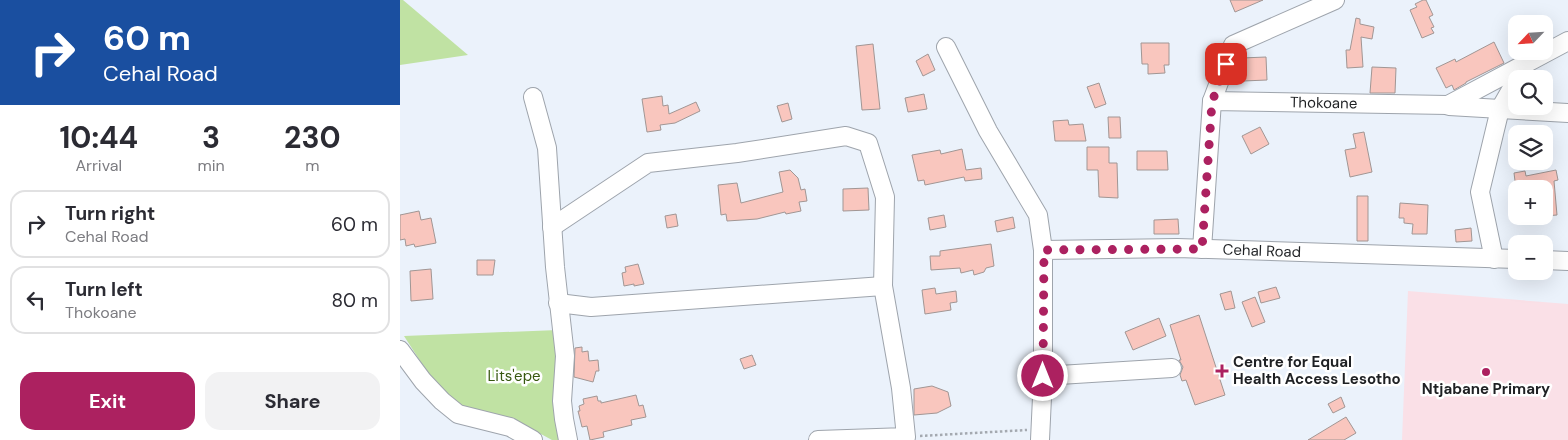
<!DOCTYPE html>
<html lang="en">
<head>
<meta charset="utf-8">
<style>
  :root { --surface:#fff; --page:#f2f2f3; --text:#2b2b33; --muted:#7c7c81; --line:#e1e1e2; --accent:#ac2160 }
  body { margin:0; font-family:"DM Sans",sans-serif; background:var(--page); color:var(--text); height:100vh; display:flex; flex-direction:column; font-size:19px; white-space:nowrap }
  * { box-sizing:border-box; margin:0 }
  p { font-size:16px; color:var(--muted) }
  .icon { flex:none; width:28px; height:28px; fill:none; stroke:currentColor; stroke-width:2; stroke-linecap:round; stroke-linejoin:round }
  .map { position:relative; flex:1; overflow:hidden }
  .drawer { display:flex; flex-direction:column; background:var(--surface); width:400px }
  .drawer>* { flex:none }
  .hud { background:#1a4fa0; color:#fff; overflow:hidden }
  .needle { width:32px; rotate:245deg }
  .fabs { position:absolute; left:1108px; top:15px; display:grid; gap:10px }
  .fabs a { display:grid; place-items:center; width:45px; height:45px; border-radius:10px; background:var(--surface); box-shadow:0 5px 20px #0002; font-size:25px }
  .pin { position:absolute; display:grid; place-items:center; width:42px; height:42px; color:#fff; margin:-21px; border-radius:10px; box-shadow:0 2px 8px #0006 }
  .me { position:absolute; width:55px; margin:-28px; rotate:0deg; stroke-linejoin:round; filter:drop-shadow(0 0 4px #0008) }
  .turn { display:flex; align-items:center; gap:18px; height:105px; padding:0 20px; font-size:22px }
  .turn .icon { width:65px; height:65px; stroke-width:2.5 }
  .turn b { display:block; font-size:35px; line-height:42px }
  .eta { display:flex; justify-content:space-evenly; align-items:center; height:85px; text-align:center }
  .eta b { font-size:30px; font-weight:700; line-height:35px }
  .action { display:flex; gap:10px; margin-top:auto; padding:10px 20px }
  .action a { flex:1; height:58px; border-radius:15px; background:var(--accent); color:#fff; font-size:20px; font-weight:700; line-height:58px; text-align:center }
  .action a+a { background:var(--page); color:var(--text) }
  ul { padding:0; list-style:none }
  li { display:flex; align-items:center; gap:15px; height:68px; margin:0 10px 8px; padding:0 10px; border:2px solid var(--line); border-radius:15px }
  li div { flex:1 }
  li b { display:block; font-size:19px }
  li em { font-style:normal }
  main { display:flex; flex:1; min-height:0 }
  .map>svg:first-child { display:block }
  .education { fill:#fae0e7 }
  .green { fill:#c0e2a3 }
  .building { fill:#f9c6be; stroke:#a19694 }
  .lines { fill:none; stroke-linecap:round; stroke-linejoin:round }
  .minor-casing { stroke:#9ea4ac; stroke-width:20 }
  .path { stroke:#a4a9b0; stroke-width:2.5; stroke-dasharray:2.5 2.5; stroke-linecap:butt }
  .minor { stroke:#fff; stroke-width:18 }
  .route { stroke:#ac2160; stroke-width:9; stroke-dasharray:0 16.2 }
  .poi-dot { fill:#ac2160; stroke:#fff; stroke-width:2 }
  .labels { text-anchor:middle; dominant-baseline:central; stroke-width:5; stroke-linejoin:round; paint-order:stroke }
  .street-label { font-size:15px; fill:#1f2124; stroke:#fff }
  .poi-label { font-size:15px; font-weight:bold; fill:#1f2124; stroke:#fff; text-anchor:start }
  .park-label { font-size:15px; fill:#385810; stroke:#fff }
</style>
</head>
<body>
<main>
<section class="drawer">
<div class="hud">
<div class="turn"><svg class="icon" aria-label="right" viewBox="0 0 24 24"><path d="M7 20v-9h11M14 6l5 5-5 5"/></svg><div><b>60 m</b>Cehal Road</div></div>
</div>
<div class="eta">
<div><b>10:44</b><p>Arrival</p></div>
<div><b>3</b><p>min</p></div>
<div><b>230</b><p>m</p></div>
</div>
<ul>
<li><svg class="icon" aria-label="right" viewBox="0 0 24 24"><path d="M7 20v-9h11M14 6l5 5-5 5"/></svg><div><b>Turn right</b><p>Cehal Road</p></div><em>60 m</em></li>
<li><svg class="icon" aria-label="left" viewBox="0 0 24 24"><path d="M17 20v-9H6M10 6l-5 5 5 5"/></svg><div><b>Turn left</b><p>Thokoane</p></div><em>80 m</em></li>
</ul>
<div class="action"><a>Exit</a><a>Share</a></div>
</section>
<div class="map">
<svg width="1168" height="440" viewBox="0 0 1168 440">
  <rect width="100%" height="100%" fill="#ebf2fb"/>
  <path class="education" d="M1008,291L1168,304V440H1002Z"/>
  <path class="green" d="M0,0H3L68,55L0,65Z
    M158,330V440H152L115,420L62,408L33,381L4,336Z"/>
  <path class="building" d="M830,0H863L835,12Z
    M1023,0H1026L1033,15L1029,17L1034,27L1031,28L1034,33L1022,38L1010,10L1017,7L1015,4Z
    M956,18L960,19V24L974,27L972,39L961,37L963,67L947,68L946,50H950Z
    M1094,42L1104,63L1066,82V83L1054,90L1052,85L1046,88L1036,68L1055,59L1056,62Z
    M741,43H769V65H764L765,73L748,74V64H742Z
    M473,44L480,109L462,110L456,46Z
    M528,54L535,70L523,76L516,61Z
    M866,57L867,80L843,81L842,58Z
    M972,67L996,68L995,93H970Z
    M699,83L706,104L695,108L687,87Z
    M524,94L527,109L508,112L505,98Z
    M262,96L263,106L268,105L269,114L296,102L300,111L275,123L260,125L261,130L247,132L242,99Z
    M388,103L392,119L382,122L377,106Z
    M708,117H720L721,138H709Z
    M668,120L669,125L683,124L686,141H655L653,121Z
    M860,127L869,144L851,154L842,136Z
    M964,132L972,172L950,177L945,150L956,148L953,134Z
    M687,147H709V163H717L718,198L699,197L698,170H687Z
    M562,149L566,170L581,168L582,179L565,181L564,177L525,185L524,180L518,181L512,155L540,150L541,154Z
    M737,151H767L768,170H737Z
    M390,170L398,178L401,190L405,189L407,201L399,202L401,211L386,214L385,212L357,219L327,221L326,214L321,215L318,185L337,183L341,203L383,192L379,172Z
    M1156,170L1158,180L1154,181L1157,215L1144,216V189H1116L1114,173L1125,171L1126,176Z
    M468,188L469,210L443,211V189Z
    M957,196H968V241H957Z
    M1000,203L1028,205L1027,234H1012L1013,224L1004,223V218H999Z
    M19,211L21,220L31,218L36,243L15,247L14,244L6,246L5,239L0,240V215Z
    M276,214L278,226L267,228L265,216Z
    M544,215L546,227L530,230L528,218Z
    M613,217L615,228L597,232L595,221Z
    M778,219L779,234H754V220Z
    M1071,228L1072,241L1056,242L1055,230Z
    M591,244L594,266L586,268L584,272L574,275L573,270L561,273L560,268L531,270L530,256H540V251Z
    M77,260H95L93,275H77Z
    M238,264L244,284L234,286V284L224,286L222,273L226,272L225,267Z
    M31,269L33,299L11,301L10,271Z
    M876,287L880,298L861,303L858,292Z
    M535,288L536,294L556,291L557,302L550,303L551,310L525,314L522,290Z
    M831,291L835,308L825,310L820,294Z
    M855,297L865,322L852,327L842,302Z
    M799,315L825,395L795,405L786,380L782,381L780,375L783,367L779,360H781L770,325Z
    M759,318L766,336L733,350L725,332Z
    M182,347V352L188,351L189,361L198,360L199,371H196L193,382L174,377L175,348Z
    M352,355L356,365L344,369L340,359Z
    M532,386L548,392L551,406L537,413L514,415V389Z
    M236,395L239,406L243,405L246,417L231,420L232,425L203,432L204,437L190,440L187,426L182,427L178,411H180L179,406L184,404L183,399L197,396L198,401H201V403Z
    M941,397L945,407L933,413L928,404Z
    M946,417L956,433L944,440H908Z"/>
  <g class="lines">
    <g class="minor-casing">
      <g id="minor">
        <path d="M546,47L588,131L638,215L643,250"/>
        <path d="M133,97L147,148L155,267L165,356L162,401L164,419L168,440"/>
        <path d="M812,101L833,45L935,0"/>
        <path d="M1049,106L1168,113"/>
        <path d="M152,227L248,163L337,153L446,136L468,143L485,197L483,286L501,388L506,437L418,440"/>
        <path id="s1" d="M802,249L812,101L1048,105L1168,41"/>
        <path d="M1094,259L1080,192L1100,109L1116,81"/>
        <path d="M1144,260L1168,261"/>
        <path d="M158,303L191,307L483,286"/>
        <path d="M0,350L23,381L42,401L58,414L110,427L133,440"/>
        <path d="M643,376L772,368"/>
        <path id="s2" d="M640,440L643,376V250L777,248L1116,259"/>
      </g>
    </g>
    <path class="path" d="M520,436L627,430"/>
    <use href="#minor" class="minor"/>
  </g>
  <g class="lines">
    <path class="route" d="M643,376L644,250L802,249L812,102L826,64"/>
  </g>
  <g class="poi-dot">
    <path d="M819.5 363.5h5v5h5v5h-5v5h-5v-5h-5v-5h5z"/>
    <circle cx="1086" cy="372" r="5"/>
  </g>
  <g class="labels">
    <g class="street-label">
      <text stroke="none"><textPath href="#s1" startOffset="260">Thokoane</textPath></text>
      <text stroke="none"><textPath href="#s2" startOffset="409">Cehal Road</textPath></text>
    </g>
    <g class="poi-label">
      <text x="833" y="362">Centre for Equal<tspan x="833" dy="17">Health Access Lesotho</tspan></text>
      <text x="1086" y="389" text-anchor="middle">Ntjabane Primary</text>
    </g>
    <g class="park-label">
      <text x="114" y="376">Lits'epe</text>
    </g>
  </g>
</svg>
<div class="fabs">
<a><svg class="needle" viewBox="-14 -14 28 28"><path d="M0-13l5 13h-10z" fill="#e53935"/><path d="M0 13l5-13h-10z" fill="#7c7c81"/></svg></a>
<a><svg class="icon" aria-label="search" viewBox="0 0 24 24"><circle cx="10" cy="10" r="6"/><path d="M15 15l6 6"/></svg></a>
<a><svg class="icon" aria-label="layers" viewBox="0 0 24 24"><path d="M12 4l9 5-9 5-9-5zM3 14l9 5 9-5"/></svg></a>
<a>+</a>
<a>−</a>
</div>
<div class="pin" style="left:826px;top:64px;background:#d93025"><svg class="icon" aria-label="arrive" viewBox="0 0 24 24"><path d="M6 21V4h12l-3 4 3 4H6"/></svg></div>
<svg class="me" style="left:643px;top:376px" viewBox="-20 -20 40 40"><circle r="17" fill="#ac2160" stroke="#fff" stroke-width="3"/><path d="M0-11L8 9 0 5-8 9z" fill="#fff"/></svg>
</div>
</main>
</body>
</html>
